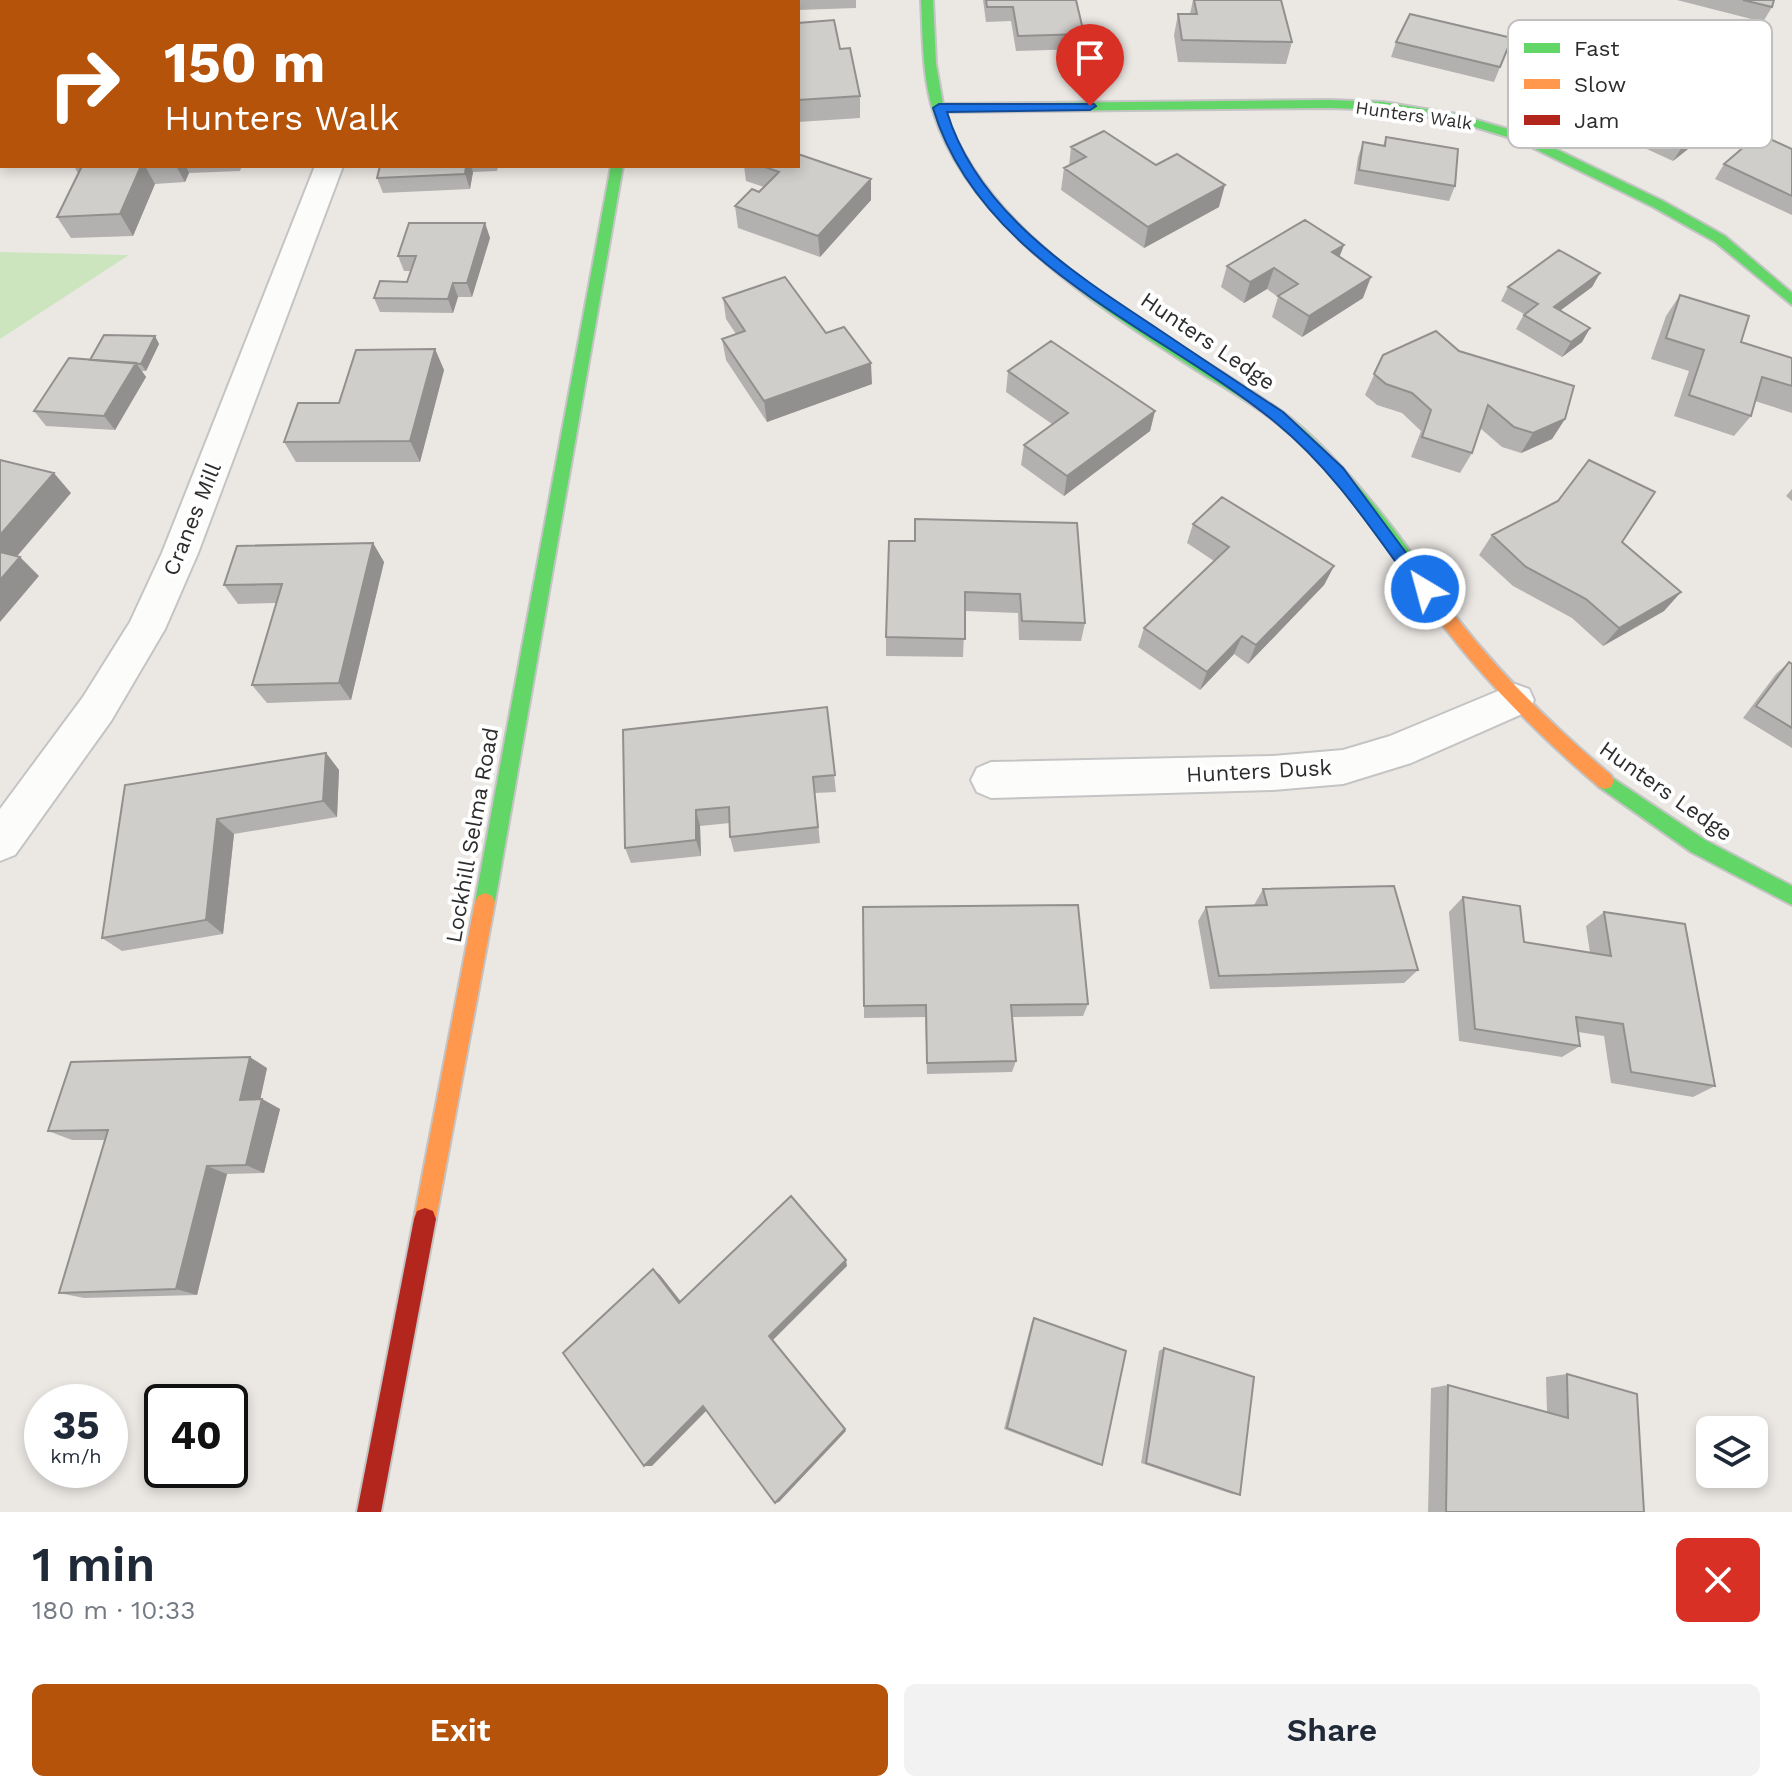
<!DOCTYPE html>
<html lang="en">
<head>
<meta charset="utf-8">
<style>
  :root { --surface:#fff; --page:#f2f2f3; --text:#1f2937; --muted:#747a83; --accent:#b45309 }
  body { margin:0; font-family:"Work Sans",sans-serif; background:var(--page); color:var(--text); height:100vh; display:flex; flex-direction:column; font-size:30px; white-space:nowrap }
  * { box-sizing:border-box; margin:0 }
  p { font-size:26px; color:var(--muted) }
  .icon { flex:none; width:44px; height:44px; fill:none; stroke:currentColor; stroke-width:2; stroke-linecap:round; stroke-linejoin:round }
  .map { position:relative; height:1512px; overflow:hidden }
  .side { display:flex; flex-direction:column; background:var(--surface); flex:1 }
  .side>* { flex:none }
  .top-card { position:absolute; left:0px; top:0px; width:800px; height:168px; box-shadow:0 4px 12px #0003; background:#b45309; color:#fff; overflow:hidden }
  .buttons { position:absolute; left:1696px; top:1416px; display:grid; gap:16px }
  .buttons a { display:grid; place-items:center; width:72px; height:72px; border-radius:12px; background:var(--surface); box-shadow:0 4px 12px #0003; font-size:40px }
  .speed { position:absolute; left:24px; top:1384px; display:flex; gap:16px; font-size:40px; font-weight:700; text-align:center }
  .speed>* { display:grid; place-content:center; width:104px; height:104px; border-radius:50%; background:var(--surface); box-shadow:0 4px 12px #0003; line-height:1 }
  .speed small { font-size:20px; font-weight:400 }
  .speed .limit { border:4px solid #111; border-radius:12px; background:#fff; color:#111 }
  .pin { position:absolute; display:grid; place-items:center; width:68px; height:68px; color:#fff; margin:-82px -34px; border-radius:50% 50% 50% 0; rotate:-45deg; box-shadow:0 0 8px #0007 }
  .pin .icon { rotate:45deg }
  .me { position:absolute; width:88px; margin:-44px; rotate:323deg; stroke-linejoin:round; filter:drop-shadow(0 0 6px #0008) }
  .turn { display:flex; align-items:center; gap:28px; height:168px; padding:0 32px; font-size:36px }
  .turn .icon { width:104px; height:104px; stroke-width:2.5 }
  .turn b { display:block; font-size:56px; line-height:68px }
  .round { display:grid; place-items:center; flex:none; width:84px; height:84px; border-radius:12px; background:var(--page) }
  .headline { display:flex; align-items:center; justify-content:space-between; height:136px; padding:0 32px }
  h1 { font-size:48px; font-weight:600; line-height:60px }
  .button { display:flex; gap:16px; margin-top:auto; padding:16px 32px }
  .button a { flex:1; height:92px; border-radius:12px; background:var(--accent); color:#fff; font-size:32px; font-weight:600; line-height:92px; text-align:center }
  .button a+a { background:var(--page); color:var(--text) }
  .map>svg:first-child { display:block }
  .green { fill:#cde5bf }
  .lines { fill:none; stroke-linecap:round; stroke-linejoin:round }
  .street-casing { stroke:#c5c4c4; stroke-width:4 }
  .fast-casing { stroke:#c5c4c4; stroke-width:4 }
  .slow-casing { stroke:#c5c4c4; stroke-width:4 }
  .jam-casing { stroke:#c5c4c4; stroke-width:4 }
  .street { fill:#fcfcfb; fill-rule:evenodd }
  .fast { fill:#63d668; fill-rule:evenodd }
  .slow { fill:#ff974d; fill-rule:evenodd }
  .jam { fill:#b3261e; fill-rule:evenodd }
  .wall { fill:#b3b1af }
  .shaded-wall { fill:#92908e }
  .building { fill:#d0cecb; stroke:#92908e; stroke-width:2 }
  .route { fill:#1a73e8; stroke:#114b97; stroke-width:2 }
  .labels { text-anchor:middle; dominant-baseline:central; stroke-width:8; stroke-linejoin:round; paint-order:stroke }
  .far-street-label { font-size:18px; fill:#2d2d2d; stroke:#fff }
  .street-label { font-size:22px; fill:#2d2d2d; stroke:#fff }
  .key { fill:#fff; stroke:#c0c0c0; stroke-width:2 }
  .key-label { font-size:22px; fill:#2d2d2d }
</style>
</head>
<body>
<div class="map">
<svg width="1792" height="1512" viewBox="0 0 1792 1512">
  <rect width="100%" height="100%" fill="#ebe8e4"/>
  <path class="green" d="M0,252L129,255L0,339Z"/>
  <g class="lines">
    <g class="street-casing">
      <path id="street" d="M315,166H343L198,553L165,629L111,721L15,855L0,861V809L83,697L130,622L162,553Z
        M1515,684L1529,689L1534,700L1529,711L1411,763L1343,784L1273,790L991,798L977,792L971,780L977,768L991,762L1273,756L1343,750L1390,736Z"/>
    </g>
    <g class="fast-casing">
      <path id="fast" d="M921,0H933L936,64L943,104L1330,100L1383,102L1456,114L1525,134L1663,201L1725,236L1792,293V305L1715,242L1653,207L1517,140L1455,121L1383,110L1330,108L945,112C994,252 1167,331 1281,411C1329,445 1407,539 1435,591L1433,596H1421C1378,534 1333,467 1273,420C1245,398 1212,381 1182,361C1092,303 968,221 934,114C922,77 923,38 921,0Z
        M611,166H623L495,902L492,908L485,911L478,908L475,902Z
        M1605,773L1705,840L1792,886V905L1691,852L1599,787L1596,781L1599,775Z"/>
    </g>
    <g class="slow-casing">
      <path id="slow" d="M641,0H653L640,2Z
        M1427,585L1433,586C1484,658 1544,719 1611,775L1614,781L1611,787L1605,789L1599,787C1531,729 1472,668 1421,596L1419,591L1421,586Z
        M485,893L492,896L495,902L436,1219L433,1227L425,1230L417,1227L414,1219L475,902L478,896Z"/>
    </g>
    <g class="jam-casing">
      <path id="jam" d="M425,1208L433,1211L436,1219L381,1512H357L414,1219L417,1211Z"/>
    </g>
    <use href="#street" class="street"/>
    <use href="#fast" class="fast"/>
    <use href="#slow" class="slow"/>
    <use href="#jam" class="jam"/>
  </g>
  <path class="wall" d="M250,0H327L326,2H251Z
    M760,0H856V8L798,10V2H760Z
    M983,0H1076L1084,34L1082,49L1016,51L1011,21L986,22Z
    M1193,0H1281L1292,42L1286,64L1178,62L1174,35L1178,14H1190Z
    M1677,0H1774L1772,7L1763,22Z
    M2,21V87H0V23Z
    M798,23L840,49L860,96V118L798,122Z
    M1512,38L1494,82L1391,57L1396,42Z
    M1570,88L1667,104L1708,133L1673,161L1616,135L1618,131L1563,103Z
    M0,99H2V160H0Z
    M1386,137L1455,186L1449,201L1354,184L1358,157L1363,142L1383,146Z
    M1071,147L1219,207L1144,248L1061,190L1064,168L1069,166Z
    M1792,149V215L1715,179L1724,164Z
    M74,166H242L240,171L189,173L185,182L155,184L133,236L71,238L57,217L78,173Z
    M380,166H498L497,171L473,172L470,189L383,193L377,178Z
    M744,166H798L871,200L820,257L738,228L735,206L759,192L764,187L746,181Z
    M485,223L490,238L472,297H458L453,313L380,312L374,298L407,282L410,271H404L398,256Z
    M1344,245L1339,257L1363,298L1302,337L1272,317L1278,297L1267,289L1244,303L1221,287L1227,266Z
    M1600,273L1592,287L1561,310L1590,328L1582,342L1562,357L1516,329L1524,314L1501,301L1508,287Z
    M1680,295L1741,342L1792,358V413L1755,401L1751,416L1734,436L1674,416L1689,371L1651,359L1666,316Z
    M723,298L826,333L872,384L767,422L726,360L722,339L736,334L726,319Z
    M155,336L159,344L146,371H142L146,377L115,430L46,426L34,411L90,360Z
    M435,349L444,370L420,462H296L284,442Z
    M1459,351L1565,419L1552,439L1521,453L1502,447L1480,428L1472,453L1460,473L1411,457L1421,431L1402,413L1377,405L1365,395L1383,355Z
    M1008,371L1155,411L1150,431L1064,496L1021,465L1024,445L1052,424L1006,392Z
    M1792,489V501L1786,496Z
    M1193,524L1334,566L1324,585L1248,664L1234,654L1200,690L1138,647L1144,628L1214,561L1187,543Z
    M1492,535L1622,542L1681,592L1664,611L1603,646L1572,618L1513,586L1479,555Z
    M914,541L1085,623L1081,641L1019,640L1018,613L965,611L963,657L886,656V637Z
    M373,543L384,562L351,700L267,703L252,685L276,603L238,604L224,585Z
    M1789,662L1792,664V748L1743,718L1776,674Z
    M827,707L836,792L815,793L820,843L734,852L730,837V823L700,826L701,856L631,863L625,848Z
    M326,753L339,770L337,817L234,834L223,934L122,951L102,938L125,785Z
    M1263,889L1418,970L1404,983L1210,989L1198,921L1206,907L1254,905Z
    M1463,897L1524,942L1590,953L1586,926L1604,912L1715,1086L1693,1097L1611,1083L1604,1036L1578,1032L1580,1046L1562,1057L1459,1041L1449,912Z
    M1088,1004L1083,1016L1012,1017L1016,1061L1012,1072L927,1074L925,1017L864,1018V1006Z
    M267,1068L260,1099H262L280,1109L264,1173L227,1174L197,1295L84,1298L59,1293L105,1140H72L48,1131Z
    M1034,1318L1102,1465H1098L1004,1429L1032,1321Z
    M1164,1348L1240,1495L1232,1494L1141,1463L1159,1351Z
    M1567,1374L1644,1512H1428L1431,1388L1448,1385L1547,1412L1546,1377Z"/>
  <path class="shaded-wall" d="M1672,94L1664,109L1662,102Z
    M1717,118L1708,133L1673,161L1682,147Z
    M141,166H145L155,184L133,236L120,214Z
    M176,166H186L189,173L185,182Z
    M466,166H471L473,172L470,189L465,174Z
    M871,179V200L820,257L818,236Z
    M1225,185L1219,207L1144,248L1148,227Z
    M485,223L490,238L472,297L467,283Z
    M1344,245L1336,266L1332,252Z
    M1274,268L1267,289L1244,303L1250,282Z
    M1600,273L1592,287L1546,321L1554,307Z
    M1371,277L1363,298L1302,337L1309,316Z
    M453,283L458,297L453,313L448,299Z
    M1590,328L1582,342L1562,357L1571,342Z
    M155,336L159,344L146,371L141,364Z
    M435,349L444,370L420,462L410,441Z
    M136,363L146,377L115,430L104,416Z
    M871,363L872,384L767,422L764,401Z
    M1155,411L1150,431L1064,496L1067,476Z
    M1565,419L1552,439L1521,453L1533,433Z
    M54,473L71,493L7,568L0,561V535Z
    M373,543L384,562L351,700L339,683Z
    M20,557L39,576L0,622V580Z
    M1334,566L1324,585L1248,664L1256,645Z
    M1681,592L1664,611L1603,646L1619,628Z
    M1242,636L1234,654L1200,690L1207,672Z
    M326,753L339,770L337,817L323,801Z
    M696,810L700,826L701,856L696,840Z
    M217,819L234,834L223,934L206,920Z
    M250,1057L267,1068L258,1110L240,1100Z
    M262,1099L280,1109L264,1173L246,1165Z
    M207,1166L227,1174L197,1295L176,1289Z
    M846,1260L847,1266L773,1340L846,1431L779,1502L775,1503L769,1336Z
    M653,1269L660,1275L686,1308L679,1303Z
    M703,1406L709,1408L652,1466H644Z"/>
  <path class="building" d="M437,0H485L484,2H436Z
    M986,0H1076L1084,34L1018,36L1013,7H987Z
    M1194,0H1281L1292,42L1182,40L1178,14H1197Z
    M1743,0H1774L1772,7Z
    M1410,14L1512,38L1500,67L1396,42Z
    M834,20L840,49L850,48L860,96L798,100V23Z
    M2,21V73H0V23Z
    M0,99H2V139H0Z
    M1104,131L1156,165L1177,154L1225,185L1148,227L1064,168L1086,157L1071,147Z
    M1759,134L1792,149V196L1724,164Z
    M1386,137L1458,149L1455,186L1359,170L1363,142L1385,146Z
    M798,154L871,179L818,236L735,206L752,189L759,192L779,172L762,166H798Z
    M82,166H141L120,214L57,217Z
    M380,166H466L465,174L377,178Z
    M1305,220L1344,245L1332,252L1371,277L1309,316L1278,296L1298,284L1274,268L1250,282L1227,266Z
    M409,223H485L467,283H453L448,299L374,298L380,281L407,282L416,256H398Z
    M1559,250L1600,273L1554,307L1590,328L1571,342L1524,315L1538,304L1508,287Z
    M785,277L826,333L844,327L871,363L764,401L722,339L745,331L723,298Z
    M1680,295L1749,316L1741,342L1792,358V386L1762,377L1751,416L1689,395L1704,350L1666,338Z
    M1436,331L1459,351L1574,386L1565,419L1533,433L1514,427L1488,405L1472,453L1422,437L1431,410L1412,393L1386,384L1374,374L1383,355Z
    M104,335L155,336L141,364L90,360Z
    M1051,341L1155,411L1067,476L1024,445L1068,413L1008,371Z
    M435,349L410,441L284,442L298,403H339L356,350Z
    M69,358L136,363L104,416L34,411Z
    M0,460L54,473L0,535Z
    M1589,460L1655,492L1622,542L1681,592L1619,628L1586,599L1526,567L1492,535L1558,501Z
    M1222,497L1334,566L1256,645L1242,636L1207,672L1144,628L1229,547L1193,524Z
    M915,519L1077,523L1085,623L1022,621L1020,594L965,592V639L886,637L889,541H915Z
    M373,543L339,683L252,685L282,584L224,585L237,546Z
    M0,552L20,557L0,580Z
    M1789,662L1792,664V728L1756,706Z
    M827,707L835,775L813,777L818,827L730,837L729,807L696,810V840L625,848L623,730Z
    M326,753L323,801L217,819L206,920L102,938L125,785Z
    M1394,886L1418,970L1219,976L1206,907L1267,905L1263,889Z
    M1463,897L1520,906L1524,942L1611,956L1604,912L1685,924L1715,1086L1631,1072L1623,1024L1576,1017L1580,1046L1475,1029Z
    M1078,905L1088,1004L1011,1005L1016,1061L927,1063L926,1005L864,1006L863,907Z
    M250,1057L240,1100L262,1099L246,1165L207,1166L176,1289L59,1293L108,1130L48,1131L71,1062Z
    M791,1196L846,1260L769,1336L845,1429L775,1503L703,1406L644,1466L563,1353L653,1269L679,1303Z
    M1034,1318L1126,1351L1102,1465L1007,1428Z
    M1164,1348L1254,1377L1240,1495L1146,1463Z
    M1567,1374L1637,1394L1644,1512H1446L1448,1385L1568,1418Z"/>
  <path class="route" d="M939,104H1094L1096,106L1090,110L947,112C977,211 1073,273 1155,327C1198,356 1240,384 1283,412L1343,468L1430,585L1433,589L1430,594H1419C1374,533 1334,470 1275,422C1160,328 980,265 933,108Z"/>
  <g class="labels">
    <g class="far-street-label">
      <text transform="translate(1414 115) rotate(8)">Hunters Walk</text>
    </g>
    <g class="street-label">
      <text transform="translate(1208 341) rotate(34)">Hunters Ledge</text>
      <text transform="translate(192 519) rotate(-68)">Cranes Mill</text>
      <text transform="translate(1259 771) rotate(-3)">Hunters Dusk</text>
      <text transform="translate(1666 791) rotate(35)">Hunters Ledge</text>
      <text transform="translate(472 835) rotate(-80)">Lockhill Selma Road</text>
    </g>
  </g>
  <rect x="1508" y="20" width="264" height="128" rx="12" class="key"/>
  <rect x="1524" y="43" width="36" height="10" fill="#63d668"/>
  <rect x="1524" y="79" width="36" height="10" fill="#ff974d"/>
  <rect x="1524" y="115" width="36" height="10" fill="#b3261e"/>
  <g class="key-label">
    <text x="1574" y="56">Fast</text>
    <text x="1574" y="92">Slow</text>
    <text x="1574" y="128">Jam</text>
  </g>
</svg>
<div class="buttons">
<a><svg class="icon" aria-label="layers" viewBox="0 0 24 24"><path d="M12 4l9 5-9 5-9-5zM3 14l9 5 9-5"/></svg></a>
</div>
<div class="speed"><div>35<small>km/h</small></div><div class="limit">40</div></div>
<div class="pin" style="left:1090px;top:106px;background:#d93025"><svg class="icon" aria-label="arrive" viewBox="0 0 24 24"><path d="M6 21V4h12l-3 4 3 4H6"/></svg></div>
<svg class="me" style="left:1425px;top:589px" viewBox="-20 -20 40 40"><circle r="17" fill="#1a73e8" stroke="#fff" stroke-width="3"/><path d="M0-11L8 9 0 5-8 9z" fill="#fff"/></svg>
<div class="top-card">
<div class="turn"><svg class="icon" aria-label="right" viewBox="0 0 24 24"><path d="M7 20v-9h11M14 6l5 5-5 5"/></svg><div><b>150 m</b>Hunters Walk</div></div>
</div>
</div>
<section class="side">
<div class="headline"><div><h1>1 min</h1><p>180 m · 10:33</p></div><a class="round" style="background:#d93025;color:#fff"><svg class="icon" aria-label="close" viewBox="0 0 24 24"><path d="M6 6l12 12M18 6L6 18"/></svg></a></div>
<div class="button"><a>Exit</a><a>Share</a></div>
</section>
</body>
</html>
